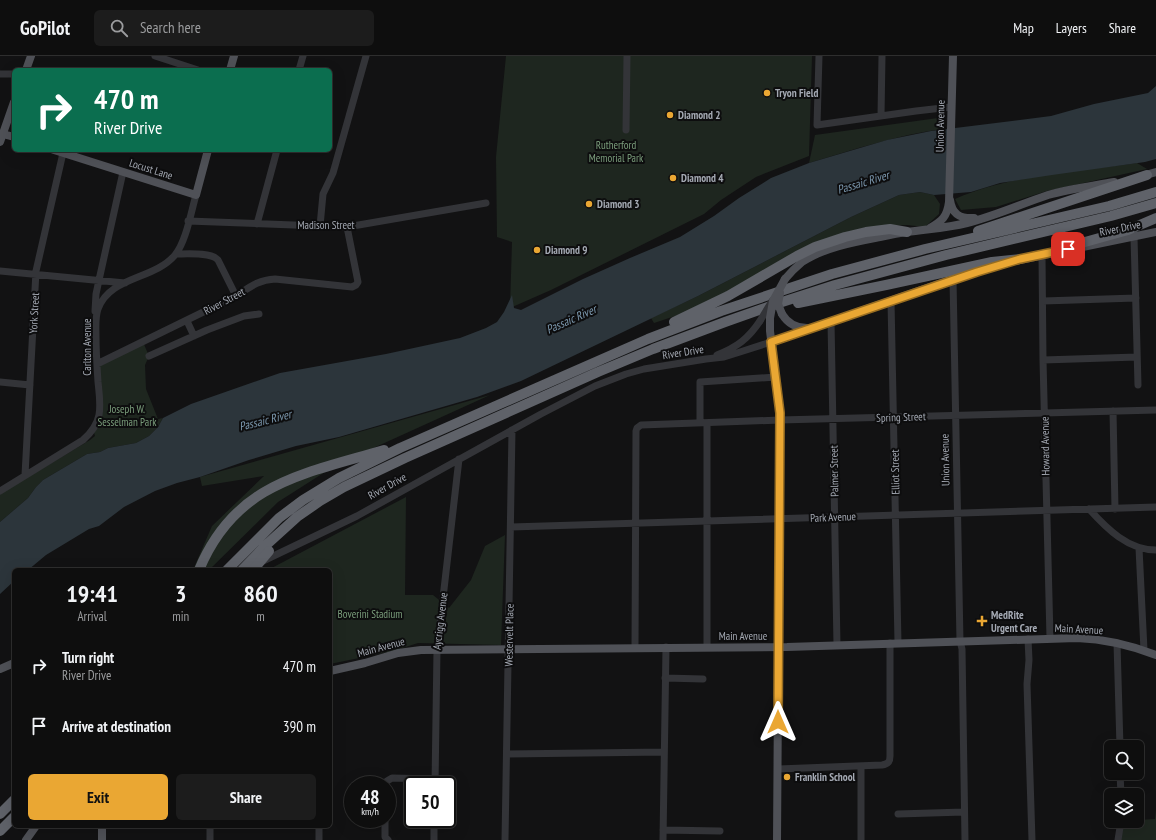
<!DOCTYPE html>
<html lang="en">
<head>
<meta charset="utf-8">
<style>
  :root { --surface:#0e0e0e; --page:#1c1c1c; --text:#f1f3f6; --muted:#9b9c9e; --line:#2e2e2e; --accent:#eaa733 }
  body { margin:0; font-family:"PT Sans Narrow",sans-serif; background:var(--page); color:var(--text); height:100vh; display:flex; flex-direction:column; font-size:15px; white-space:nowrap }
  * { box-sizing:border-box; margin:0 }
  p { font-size:13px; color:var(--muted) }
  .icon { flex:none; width:22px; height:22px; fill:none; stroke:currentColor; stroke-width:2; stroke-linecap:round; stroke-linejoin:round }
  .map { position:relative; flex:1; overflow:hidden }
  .panel { position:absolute; left:12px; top:512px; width:320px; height:260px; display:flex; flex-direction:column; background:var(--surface); border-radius:6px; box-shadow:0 4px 16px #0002,0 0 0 1px var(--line) }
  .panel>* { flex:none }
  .banner { position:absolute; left:12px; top:12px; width:320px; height:84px; border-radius:6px; box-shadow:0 4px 16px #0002,0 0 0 1px var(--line); background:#0b6e4f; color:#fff; overflow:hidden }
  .buttons { position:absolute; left:1104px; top:684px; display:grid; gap:8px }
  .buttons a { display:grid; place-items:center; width:40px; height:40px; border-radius:6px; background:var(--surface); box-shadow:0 4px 16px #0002,0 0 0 1px var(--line); font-size:20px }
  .speed { position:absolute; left:344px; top:720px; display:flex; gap:8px; font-size:20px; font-weight:700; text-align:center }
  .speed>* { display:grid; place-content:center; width:52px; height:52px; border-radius:50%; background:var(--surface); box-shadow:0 4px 16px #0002,0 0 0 1px var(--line); line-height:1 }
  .speed small { font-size:10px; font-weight:400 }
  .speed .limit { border:2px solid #111; border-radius:6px; background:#fff; color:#111 }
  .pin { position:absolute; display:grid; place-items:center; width:34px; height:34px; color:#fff; margin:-17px; border-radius:8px; box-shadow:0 2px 6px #0006 }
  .me { position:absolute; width:44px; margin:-22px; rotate:0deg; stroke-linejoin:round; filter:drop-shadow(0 0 3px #0008) }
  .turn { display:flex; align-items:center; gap:14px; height:84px; padding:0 16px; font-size:18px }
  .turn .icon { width:52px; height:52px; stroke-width:2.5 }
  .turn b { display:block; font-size:28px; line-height:34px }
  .eta { display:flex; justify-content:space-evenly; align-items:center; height:68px; text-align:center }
  .eta b { font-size:24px; font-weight:800; line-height:28px }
  .action { display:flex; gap:8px; margin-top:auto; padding:8px 16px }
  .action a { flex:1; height:46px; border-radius:6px; background:var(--accent); color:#111; font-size:16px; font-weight:800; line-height:46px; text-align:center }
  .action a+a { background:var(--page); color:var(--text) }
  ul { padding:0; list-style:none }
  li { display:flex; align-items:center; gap:12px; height:60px; padding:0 16px }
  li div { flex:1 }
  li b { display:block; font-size:15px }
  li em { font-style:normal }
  header { display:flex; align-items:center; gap:24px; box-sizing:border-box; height:56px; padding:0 20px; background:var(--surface); border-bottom:1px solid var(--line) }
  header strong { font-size:19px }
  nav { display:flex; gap:22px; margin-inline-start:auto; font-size:14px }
  .search { width:280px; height:36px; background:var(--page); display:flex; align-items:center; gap:10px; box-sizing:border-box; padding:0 14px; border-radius:6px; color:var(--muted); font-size:15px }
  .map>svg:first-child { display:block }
  .green { fill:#1e261f }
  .water { fill:#2c353b }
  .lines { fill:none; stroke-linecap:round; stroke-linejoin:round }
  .minor { stroke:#333438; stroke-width:7 }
  .major { stroke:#4f5157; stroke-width:8 }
  .highway { stroke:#5f6269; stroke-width:10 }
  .minor-bridge { stroke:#333438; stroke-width:7 }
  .major-bridge { stroke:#4f5157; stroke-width:8 }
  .highway-bridge { stroke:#5f6269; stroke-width:10 }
  .route-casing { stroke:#986d21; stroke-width:10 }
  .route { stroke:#eaa733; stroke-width:7 }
  .poi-dot { fill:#eaa733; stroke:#0d0d0e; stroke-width:1.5 }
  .labels { text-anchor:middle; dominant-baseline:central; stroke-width:4; stroke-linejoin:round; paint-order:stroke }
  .poi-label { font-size:11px; font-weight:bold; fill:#a4a9b3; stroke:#0d0d0e; text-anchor:start }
  .street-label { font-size:11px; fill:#a4a9b3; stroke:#0d0d0e }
  .park-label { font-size:11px; fill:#7b9e7c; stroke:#0d0d0e }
  .water-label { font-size:12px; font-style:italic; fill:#7c98ae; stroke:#0d0d0e }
</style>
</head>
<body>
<header>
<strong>GoPilot</strong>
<div class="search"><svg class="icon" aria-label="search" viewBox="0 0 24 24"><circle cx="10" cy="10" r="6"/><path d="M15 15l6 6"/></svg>Search here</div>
<nav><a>Map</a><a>Layers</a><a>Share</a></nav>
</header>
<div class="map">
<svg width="1156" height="784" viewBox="0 0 1156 784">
  <rect width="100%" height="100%" fill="#121213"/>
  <path class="green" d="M506,0H812L809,100L756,121L721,144L704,158L551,234L510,252L512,186L497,181L496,101Z
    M938,62L942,73C897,79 853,94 809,107L815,79Z
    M1137,107L1147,113L1047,135L996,151L961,154L955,143C1010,119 1078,115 1137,107Z
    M920,136L934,139L940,148L939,158L925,171L907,169L879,170L731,234L690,255L654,267L651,262L698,240L851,161L899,139Z
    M143,286L149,300L145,309L146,333L158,363L163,362L158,371L149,380L136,387L108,392L100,396L87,398L43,424L36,431L28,442L0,466V438L90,384L95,380L93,373L97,367V308Z
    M490,339L336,409L278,446L209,514H193L212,470L264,420L202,430L200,421Z
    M406,441L405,539H433L449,552L471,524L485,490L505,479L501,589L418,587L393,595L330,608V514H268Z
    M1156,754V784H1115L1120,765H1137V764L1155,763Z"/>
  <path class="water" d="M1156,30V103L1145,106L1052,119L1000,127L971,136L934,139L920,136L899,139L851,161L698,240L521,325L477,341L339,381L296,390L249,404L200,421L177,427L155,435L124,451L99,470L89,473L46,499L28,514H14V525L0,538V466L28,442L36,431L43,424L87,398L100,396L108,392L136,387L149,380L158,371L163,362L191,348L280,317L386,298L460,282L486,272L497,266L504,256L512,239L514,252L521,254L583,223L630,202L680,181L714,160L739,142L771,122L809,107L887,84L931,75L1051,60L1094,48L1148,37Z"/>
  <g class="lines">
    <path class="minor" d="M155,0L198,14
      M819,0L817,69L916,55L951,51
      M299,14L303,0
      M0,18H14
      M881,60L882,0
      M626,74L627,0
      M188,165L347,171L486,147
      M257,168L277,94
      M320,170L323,138L333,117L366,0
      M1134,181L1138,329
      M176,198C187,198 211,196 218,204L236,240
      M1042,199L1043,304L1050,582
      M0,215L125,227
      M953,223L960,585L962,593L965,784
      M891,245L898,587
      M1043,245L1136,242
      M95,255L96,238L99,224L123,116
      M187,265L194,280
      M831,265L837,589
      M717,299C737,291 748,283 760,265
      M149,300L207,274L244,260L259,258
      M1043,304L1137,301
      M97,308L236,240C250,231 258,224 275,223L352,231L356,229L358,226L347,171
      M0,326L30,329
      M1113,355L1115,453
      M700,367V326L776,321
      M25,419L36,215L63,97
      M0,435L83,384C91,377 97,369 99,359C101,348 99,336 98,326C97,311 96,296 96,280C96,271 95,262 98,253C110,220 154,224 175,199C186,186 191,156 196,139
      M1089,453C1107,473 1128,494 1156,494
      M511,471L1156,451
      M1139,492L1144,594
      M263,505L357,460L541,358L595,330L626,318L644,313L706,303L724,301L740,296L771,286
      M1028,583L1029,604L1027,628L1032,784
      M1117,587L1120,691
      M707,591V367
      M635,592L636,375L637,372L641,369L780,364L1156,354
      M665,622L703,623
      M507,698L664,696
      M861,710V784
      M778,713L882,709C888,708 890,706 890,700V587
      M1120,717L1121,739
      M385,729L387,725L392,722L435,723
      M435,729L437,594L459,403
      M898,758L964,756
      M385,763V781L388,784
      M663,774L720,775
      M210,784V770
      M319,784V770
      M434,784V763
      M505,784L512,374
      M663,784L666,591
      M1118,784L1121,765"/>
    <path class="major" d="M26,14L31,0
      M230,14L234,0
      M0,78H3L14,81
      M0,86L14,46
      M54,94L196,139L208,94
      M1142,120L1156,116
      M950,144C952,158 960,163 974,162
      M930,172C942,165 947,161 949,146L953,0
      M1015,205L1156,176
      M785,223C790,217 796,211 802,206C825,191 854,186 880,181C889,179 898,177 907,176C927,173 947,172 967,167C995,160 1021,148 1048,139C1069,133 1092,130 1114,126
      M782,258C788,268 796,272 807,272
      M770,262V275L780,357L777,784
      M771,286L953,223L1002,208
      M0,613L14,607
      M330,615L365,607L398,597L421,594L787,591L1077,582C1105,583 1130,589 1156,599
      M26,784L36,770
      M102,784V770"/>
    <path class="highway" d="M978,175L1147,119
      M1068,193L1085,186L1128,174L1156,162
      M798,247L886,229L992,206L1020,203
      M674,266L728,240L797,200L815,191L845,181L866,176L890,173L907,176
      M199,514C235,427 303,418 384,394
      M227,514L279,462L303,444L339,422L400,392L648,283L721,255L832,218L925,193L1109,150L1156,136
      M242,514L265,490L297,461L320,445L344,431L405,402L598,316L653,293L725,266L779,247L835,229L946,199L1111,160L1156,147
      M0,758L14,744
      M0,775L14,761"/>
    <path class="minor-bridge" d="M760,265L772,245"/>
    <path class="major-bridge" d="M780,237L778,248L782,258
      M770,262L773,245L785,223"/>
    <path class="highway-bridge" d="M253,514L269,495"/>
  </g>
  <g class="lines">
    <g class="route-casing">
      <path id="route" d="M778,666L780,357L771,286L977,216L1020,203L1068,193"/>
    </g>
    <use href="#route" class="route"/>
  </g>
  <g class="poi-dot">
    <circle cx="767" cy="37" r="4"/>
    <circle cx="670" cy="59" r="4"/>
    <circle cx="673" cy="122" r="4"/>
    <circle cx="589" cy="148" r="4"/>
    <circle cx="537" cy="194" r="4"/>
    <path d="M980 559h4v4h4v4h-4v4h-4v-4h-4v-4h4z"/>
    <circle cx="787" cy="721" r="4"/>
  </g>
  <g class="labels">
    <g class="poi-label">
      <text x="775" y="37">Tryon Field</text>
      <text x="678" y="59">Diamond 2</text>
      <text x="681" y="122">Diamond 4</text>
      <text x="597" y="148">Diamond 3</text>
      <text x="545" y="194">Diamond 9</text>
      <text x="991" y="559">MedRite<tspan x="991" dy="13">Urgent Care</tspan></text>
      <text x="795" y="721">Franklin School</text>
    </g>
    <g class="street-label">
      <text transform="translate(940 70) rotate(-89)">Union Avenue</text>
      <text transform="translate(151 113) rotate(18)">Locust Lane</text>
      <text x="326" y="169">Madison Street</text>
      <text transform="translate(1120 172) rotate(-11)">River Drive</text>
      <text transform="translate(224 245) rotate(-28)">River Street</text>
      <text transform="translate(34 257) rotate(-87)">York Street</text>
      <text transform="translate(87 291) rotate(-90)">Carlton Avenue</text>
      <text transform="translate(683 296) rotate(-9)">River Drive</text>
      <text transform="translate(901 361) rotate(-2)">Spring Street</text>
      <text transform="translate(1045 390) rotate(-91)">Howard Avenue</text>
      <text transform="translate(945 404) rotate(-91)">Union Avenue</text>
      <text transform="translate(834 415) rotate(-91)">Palmer Street</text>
      <text transform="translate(895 416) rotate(-91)">Elliot Street</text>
      <text transform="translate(387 430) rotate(-29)">River Drive</text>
      <text transform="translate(833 461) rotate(-2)">Park Avenue</text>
      <text transform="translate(440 565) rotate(-83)">Aycrigg Avenue</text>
      <text transform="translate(1079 573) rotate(3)">Main Avenue</text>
      <text transform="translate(509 579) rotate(-89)">Westervelt Place</text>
      <text x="743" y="580">Main Avenue</text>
      <text transform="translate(381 591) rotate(-15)">Main Avenue</text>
    </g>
    <g class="park-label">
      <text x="616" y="89">Rutherford<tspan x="616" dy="13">Memorial Park</tspan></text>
      <text x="127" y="353">Joseph W.<tspan x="127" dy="13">Sesselman Park</tspan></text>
      <text x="370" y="558">Boverini Stadium</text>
    </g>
    <g class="water-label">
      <text transform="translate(863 126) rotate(-17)">Passaic River</text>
      <text transform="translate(571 263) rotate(-24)">Passaic River</text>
      <text transform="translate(265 364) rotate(-14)">Passaic River</text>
    </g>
  </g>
</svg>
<div class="buttons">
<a><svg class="icon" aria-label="search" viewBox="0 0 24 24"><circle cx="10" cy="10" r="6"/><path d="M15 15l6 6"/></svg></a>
<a><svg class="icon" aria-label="layers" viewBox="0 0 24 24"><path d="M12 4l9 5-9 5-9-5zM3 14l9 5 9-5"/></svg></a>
</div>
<div class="speed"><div>48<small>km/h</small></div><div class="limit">50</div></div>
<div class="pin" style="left:1068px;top:193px;background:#d93025"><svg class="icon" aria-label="arrive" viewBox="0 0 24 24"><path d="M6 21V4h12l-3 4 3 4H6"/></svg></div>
<svg class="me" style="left:778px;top:666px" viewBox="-20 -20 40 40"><path d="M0-17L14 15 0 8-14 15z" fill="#eaa733" stroke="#fff" stroke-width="4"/></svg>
<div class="banner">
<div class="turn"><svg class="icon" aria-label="right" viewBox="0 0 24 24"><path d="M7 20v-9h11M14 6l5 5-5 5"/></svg><div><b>470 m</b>River Drive</div></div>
</div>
<section class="panel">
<div class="eta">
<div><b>19:41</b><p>Arrival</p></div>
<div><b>3</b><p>min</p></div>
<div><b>860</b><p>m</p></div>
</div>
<ul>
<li><svg class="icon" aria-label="right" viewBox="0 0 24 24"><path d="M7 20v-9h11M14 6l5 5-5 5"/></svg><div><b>Turn right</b><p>River Drive</p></div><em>470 m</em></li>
<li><svg class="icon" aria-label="arrive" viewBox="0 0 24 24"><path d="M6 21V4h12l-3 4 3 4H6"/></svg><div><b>Arrive at destination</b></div><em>390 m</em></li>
</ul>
<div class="action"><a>Exit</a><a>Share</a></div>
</section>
</div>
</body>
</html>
